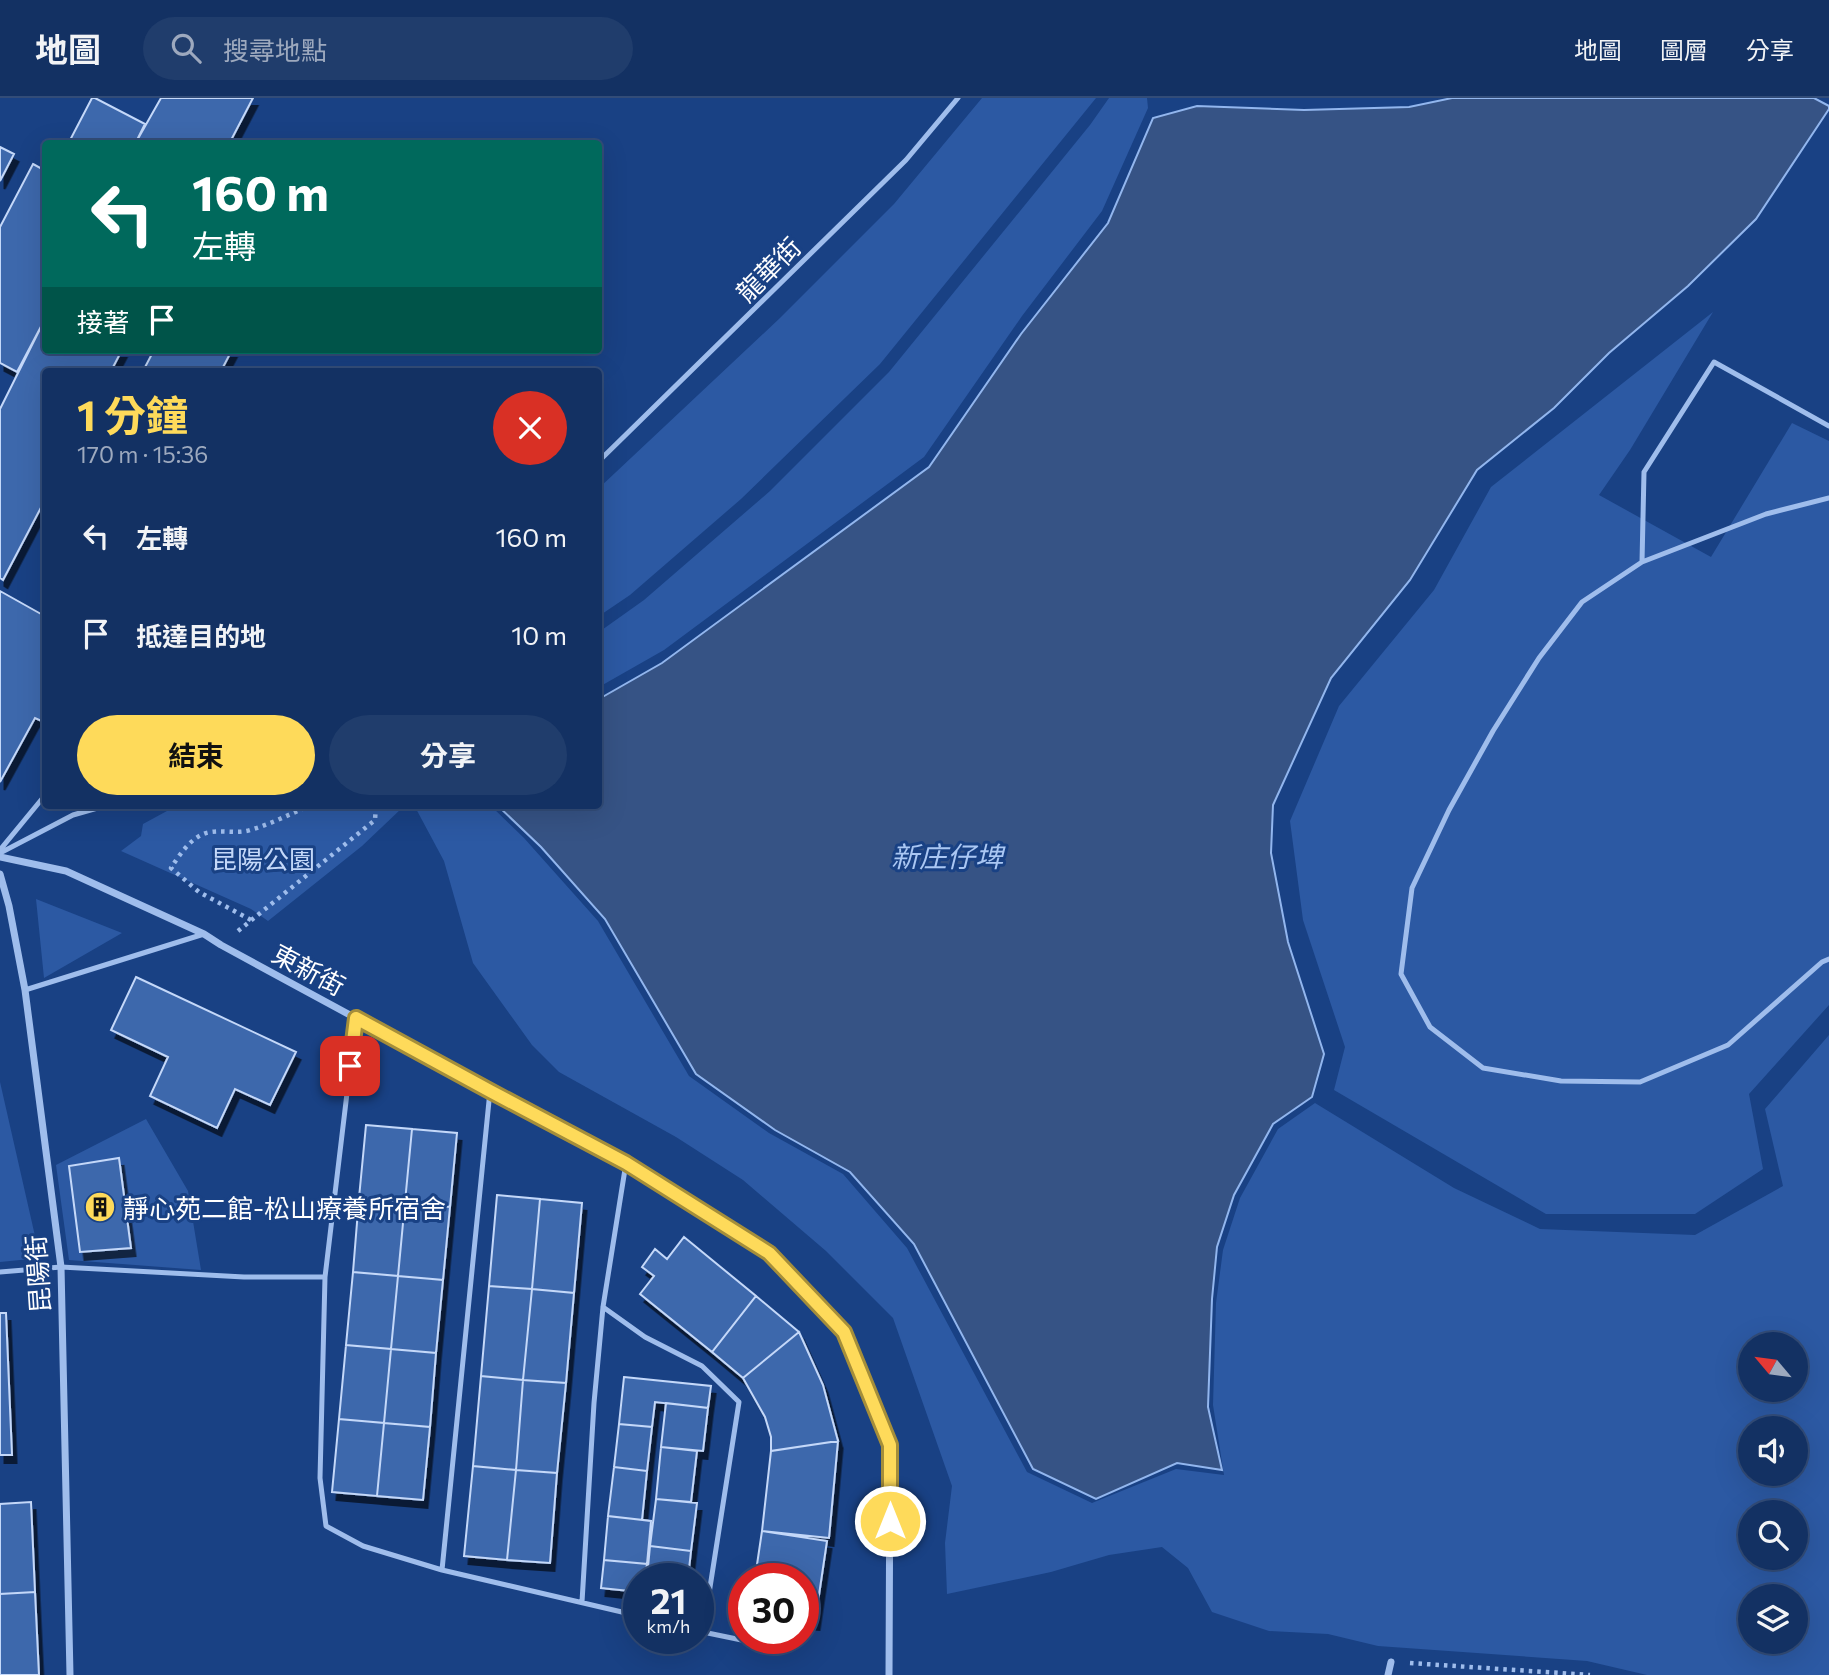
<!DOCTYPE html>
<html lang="zh-TW">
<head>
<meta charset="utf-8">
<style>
  :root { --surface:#133163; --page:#203d6c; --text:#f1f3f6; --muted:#9da9be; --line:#324c78; --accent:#feda5a }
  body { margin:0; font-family:Commissioner,"Noto Sans TC",sans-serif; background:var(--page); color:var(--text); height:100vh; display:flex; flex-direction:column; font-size:26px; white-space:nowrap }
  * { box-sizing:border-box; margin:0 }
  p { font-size:23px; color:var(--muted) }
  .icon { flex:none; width:38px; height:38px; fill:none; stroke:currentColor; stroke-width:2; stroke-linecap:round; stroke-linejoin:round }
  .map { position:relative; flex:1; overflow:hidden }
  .details { position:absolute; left:42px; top:270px; width:560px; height:441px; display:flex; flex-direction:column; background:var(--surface); border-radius:7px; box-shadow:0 7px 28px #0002,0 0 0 2px var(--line) }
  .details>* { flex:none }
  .guide { position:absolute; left:42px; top:42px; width:560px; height:214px; border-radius:7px; box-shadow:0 7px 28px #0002,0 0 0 2px var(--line); background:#00695c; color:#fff; overflow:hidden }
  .needle { width:46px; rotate:299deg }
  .tools { position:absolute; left:1738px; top:1234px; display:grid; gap:14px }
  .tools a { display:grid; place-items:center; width:70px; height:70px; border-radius:50%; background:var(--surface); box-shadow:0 7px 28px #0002,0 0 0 2px var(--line); font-size:35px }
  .speed { position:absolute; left:623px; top:1465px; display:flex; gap:14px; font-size:35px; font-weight:700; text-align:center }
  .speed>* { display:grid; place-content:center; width:91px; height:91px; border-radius:50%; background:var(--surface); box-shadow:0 7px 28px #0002,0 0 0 2px var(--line); line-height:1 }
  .speed small { font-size:18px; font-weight:400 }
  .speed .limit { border:10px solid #d22; background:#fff; color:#111 }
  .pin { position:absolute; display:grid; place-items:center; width:60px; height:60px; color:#fff; margin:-30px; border-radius:14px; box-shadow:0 4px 10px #0006 }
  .me { position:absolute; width:77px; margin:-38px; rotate:0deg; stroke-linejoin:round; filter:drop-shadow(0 0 5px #0008) }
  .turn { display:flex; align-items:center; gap:24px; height:147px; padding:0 35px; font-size:32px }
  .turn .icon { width:91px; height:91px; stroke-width:2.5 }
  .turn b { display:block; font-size:49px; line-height:60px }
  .then { display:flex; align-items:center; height:66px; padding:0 35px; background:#0003; gap:14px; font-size:26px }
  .round { display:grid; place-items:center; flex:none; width:74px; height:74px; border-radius:37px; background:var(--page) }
  .summary { display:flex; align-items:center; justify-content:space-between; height:119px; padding:0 35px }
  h1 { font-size:42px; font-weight:700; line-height:52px; color:var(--accent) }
  .cta { display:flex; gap:14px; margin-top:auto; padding:14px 35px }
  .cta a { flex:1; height:80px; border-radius:42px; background:var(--accent); color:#111; font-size:28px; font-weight:700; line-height:80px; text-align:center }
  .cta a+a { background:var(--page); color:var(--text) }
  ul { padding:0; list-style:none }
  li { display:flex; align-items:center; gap:21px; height:98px; padding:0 35px }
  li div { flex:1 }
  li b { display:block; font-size:26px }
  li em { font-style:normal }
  header { display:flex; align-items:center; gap:42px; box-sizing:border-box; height:98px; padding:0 35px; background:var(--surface); border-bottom:2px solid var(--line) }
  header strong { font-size:33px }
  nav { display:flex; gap:38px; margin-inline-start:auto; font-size:24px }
  .search { width:490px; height:63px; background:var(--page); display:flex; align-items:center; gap:18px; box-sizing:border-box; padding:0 24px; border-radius:38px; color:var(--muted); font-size:26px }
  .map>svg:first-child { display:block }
  .green { fill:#2c59a3; fill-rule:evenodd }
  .water { fill:#365385; stroke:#92b6ee; stroke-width:2 }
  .building { fill:#3e68ac; stroke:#c4d8f9; stroke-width:2; filter:url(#shadow) }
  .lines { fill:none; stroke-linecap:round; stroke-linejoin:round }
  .path { stroke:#9fbdec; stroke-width:4.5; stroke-dasharray:3.5 5; stroke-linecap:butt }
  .service { stroke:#9fbdec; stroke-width:5 }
  .minor { stroke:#9fbdec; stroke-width:7 }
  .route-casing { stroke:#a58e3a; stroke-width:18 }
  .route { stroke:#feda5a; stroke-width:12 }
  .labels { text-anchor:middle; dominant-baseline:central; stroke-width:6; stroke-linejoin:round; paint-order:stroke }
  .street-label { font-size:26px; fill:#fff; stroke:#194184 }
  .park-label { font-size:26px; fill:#c4d8f9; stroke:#194184 }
  .poi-label { font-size:26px; fill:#fff; stroke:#194184; text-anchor:start }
  .water-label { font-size:28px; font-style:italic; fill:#aac7f3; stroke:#194184 }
</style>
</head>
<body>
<header>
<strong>地圖</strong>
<div class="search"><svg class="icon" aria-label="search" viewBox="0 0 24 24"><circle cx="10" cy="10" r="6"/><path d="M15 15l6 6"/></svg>搜尋地點</div>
<nav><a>地圖</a><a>圖層</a><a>分享</a></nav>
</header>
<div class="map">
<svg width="1829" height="1577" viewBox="0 0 1829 1577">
  <defs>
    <filter id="shadow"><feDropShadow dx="4.5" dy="8" stdDeviation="0" flood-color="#0009"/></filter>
  </defs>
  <rect width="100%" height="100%" fill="#194184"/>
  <path class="green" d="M982,0H1096L880,266L741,401L630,497L599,518V390L780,220L894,106Z
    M1109,0H1147L1148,10L1102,113L1022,218L924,359L664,552L599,589V534L644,502L770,393L889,274L1090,27Z
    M1713,214L1630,352L1599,397L1711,459L1792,325L1829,343V907L1749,996L1763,1071L1695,1116H1546L1334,992L1345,949L1303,822L1290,723L1339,608L1434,492L1491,389Z
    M178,707H399L402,710L362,748L268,823L251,811L121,753L141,738L143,726Z
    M414,707H490L524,740L598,823L689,978L769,1035L843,1076L907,1150L1027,1374L1092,1405L1176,1371L1224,1377L1213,1307L1216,1205L1223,1152L1240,1100L1278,1031L1315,1005L1454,1090L1540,1131L1695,1137L1783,1088L1765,1011L1829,937V1577H1647L1587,1563L1378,1548L1328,1536L1269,1533L1212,1514L1188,1470L1162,1449L1109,1457L1051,1474L947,1496L945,1445L952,1388L893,1220L826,1153L743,1082L676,1039L559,974L532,947L473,865L444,763ZM1750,1246H1796V1292H1750ZM1750,1330H1796V1376H1750ZM1750,1414H1796V1460H1750ZM1796,1498V1544H1750V1498Z
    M36,801L122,835L44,880Z
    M0,984L40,1160L0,1164Z
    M146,1021L188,1093L201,1172L69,1162L56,1067Z"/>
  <path class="water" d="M1452,0H1814L1829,8V11L1756,121L1688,188L1609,255L1554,310L1477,372L1410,482L1331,580L1273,707L1271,755L1288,844L1324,956L1312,999L1273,1026L1234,1097L1217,1149L1212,1201L1208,1309L1222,1372L1177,1365L1096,1401L1033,1371L914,1146L850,1074L775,1032L696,976L605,821L541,749L497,707H598L599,601L662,565L929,369L1021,236L1108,125L1153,20L1197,8L1304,12L1409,9Z"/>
  <path class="building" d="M92,0H95L145,26L135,46H68Z
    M161,0H253L229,46H135Z
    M0,49L14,56L0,83Z
    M33,66L46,73V219L17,274L0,265V129Z
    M46,219V252H122L111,273H46V400L3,482L0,480V311Z
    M154,252H232L221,273H143Z
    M0,493L41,516L46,507V625L35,620L0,684Z
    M136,879L296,954L270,1007L235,991L217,1030L150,998L168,959L111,932Z
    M366,1027L412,1031L405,1104L359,1100Z
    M412,1031L457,1035L450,1109L405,1104Z
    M119,1060L131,1150L80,1154L69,1068Z
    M497,1097L540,1101L532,1191L489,1188Z
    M359,1100L405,1104L398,1178L353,1174Z
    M540,1101L582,1105L574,1195L532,1191Z
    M405,1104L450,1109L443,1182L398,1178Z
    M684,1139L756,1198L712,1254L640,1196L654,1178L642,1169L655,1151L667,1161Z
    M353,1174L398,1178L391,1251L346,1247Z
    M398,1178L443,1182L436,1255L391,1251Z
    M489,1188L532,1191L523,1282L481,1278Z
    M532,1191L574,1195L566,1285L523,1282Z
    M756,1198L799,1234L743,1280L712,1254Z
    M0,1215H6L12,1357H0Z
    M799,1234L823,1287L838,1343L771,1353V1339L765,1319L743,1280Z
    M346,1247L391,1251L384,1325L339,1321Z
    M391,1251L436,1255L430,1329L384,1325Z
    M481,1278L523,1282L516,1372L473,1368Z
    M624,1279L711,1288L708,1310L655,1304L652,1329L619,1326Z
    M523,1282L566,1285L557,1375L516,1372Z
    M666,1305L708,1310L703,1353L661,1349Z
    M339,1321L384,1325L377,1398L332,1394Z
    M384,1325L430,1329L423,1402L377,1398Z
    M619,1326L652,1329L647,1373L614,1369Z
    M838,1343L829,1440L762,1433L771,1353Z
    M661,1349L697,1353L691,1404L656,1401Z
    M473,1368L516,1372L507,1462L464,1458Z
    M614,1369L647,1373L642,1422L608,1418Z
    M516,1372L557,1375L550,1465L507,1462Z
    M656,1401L697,1405L691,1453L650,1448Z
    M31,1404L35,1494L0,1496V1406Z
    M608,1418L651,1423L647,1466L604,1462Z
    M762,1433L827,1443L815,1524L803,1523V1480H755Z
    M650,1448L691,1453L688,1480H647Z
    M604,1462L647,1466L645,1480H639V1494L601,1490Z
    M35,1494L39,1577H0V1496Z"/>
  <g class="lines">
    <path class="path" d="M251,822L199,794L171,770C180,756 193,736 211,734C225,732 237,736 250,732C272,726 291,715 312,707
      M238,833L375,722L376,707
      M1410,1565L1590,1577"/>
    <path class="service" d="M598,364L906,62L958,0
      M1829,400L1766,416L1642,464L1582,504L1539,560L1493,633L1449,712L1412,790L1401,876L1430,929L1483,970L1561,983L1640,984L1728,947L1822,864L1829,861
      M1642,464L1644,374L1714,264L1829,328
      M0,752L46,696
      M0,755L73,717L108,707
      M25,892L204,836
      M356,920L325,1179L320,1380L326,1428L363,1448L442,1472L639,1518
      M0,1174L61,1169L244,1179H325
      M603,1209L645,1239L702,1268L739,1304L703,1534
      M442,1472L490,993
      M582,1504L594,1305L603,1209L626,1065
      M698,1533L761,1546"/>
    <path class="minor" d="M0,759L66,773L204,836L221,847L490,993L626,1065L769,1155L844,1235L890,1347L889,1577
      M0,776L9,808L25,892L61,1169L70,1577
      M1388,1577L1391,1564"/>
  </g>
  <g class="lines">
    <g class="route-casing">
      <path id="route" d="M350,968L356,920L490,993L626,1065L769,1155L844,1234L890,1347V1423"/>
    </g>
    <use href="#route" class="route"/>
  </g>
  <defs>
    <g id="building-disc" transform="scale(1.575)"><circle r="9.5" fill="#feda5a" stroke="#194184"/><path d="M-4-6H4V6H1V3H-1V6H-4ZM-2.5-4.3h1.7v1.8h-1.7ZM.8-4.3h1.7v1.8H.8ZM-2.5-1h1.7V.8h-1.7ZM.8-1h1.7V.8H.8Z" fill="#111"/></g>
  </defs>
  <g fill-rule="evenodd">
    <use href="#building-disc" x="100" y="1109"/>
  </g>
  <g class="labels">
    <g class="street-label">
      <text transform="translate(768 171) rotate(-45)">龍華街</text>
      <text transform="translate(309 871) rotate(28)">東新街</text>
      <text transform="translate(37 1176) rotate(-94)">昆陽街</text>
    </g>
    <g class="park-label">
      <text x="263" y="760">昆陽公園</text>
    </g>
    <g class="poi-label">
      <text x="123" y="1109">靜心苑二館-松山療養所宿舍</text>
    </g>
    <g class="water-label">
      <text x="947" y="758">新庄仔埤</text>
    </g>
  </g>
</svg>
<div class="tools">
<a><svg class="needle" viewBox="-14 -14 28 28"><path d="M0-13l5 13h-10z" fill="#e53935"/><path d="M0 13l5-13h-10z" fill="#9da9be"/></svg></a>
<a><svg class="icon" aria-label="sound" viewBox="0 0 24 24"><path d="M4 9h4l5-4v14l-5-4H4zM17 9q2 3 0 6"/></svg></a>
<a><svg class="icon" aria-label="search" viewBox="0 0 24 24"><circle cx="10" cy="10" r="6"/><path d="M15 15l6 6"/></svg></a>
<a><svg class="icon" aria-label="layers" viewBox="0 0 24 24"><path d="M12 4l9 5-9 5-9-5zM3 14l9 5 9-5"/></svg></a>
</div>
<div class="speed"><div>21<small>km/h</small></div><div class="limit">30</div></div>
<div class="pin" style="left:350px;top:968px;background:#d93025"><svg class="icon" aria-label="arrive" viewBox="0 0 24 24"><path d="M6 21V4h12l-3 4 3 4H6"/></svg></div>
<svg class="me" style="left:890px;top:1423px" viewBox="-20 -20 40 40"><circle r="17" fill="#feda5a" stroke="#fff" stroke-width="3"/><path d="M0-11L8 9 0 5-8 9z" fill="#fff"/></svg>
<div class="guide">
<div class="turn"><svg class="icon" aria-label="left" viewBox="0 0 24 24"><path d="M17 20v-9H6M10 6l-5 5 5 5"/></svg><div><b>160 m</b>左轉</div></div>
<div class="then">接著<svg class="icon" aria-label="arrive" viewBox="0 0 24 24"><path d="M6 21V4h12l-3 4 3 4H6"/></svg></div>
</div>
<section class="details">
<div class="summary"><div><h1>1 分鐘</h1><p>170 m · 15:36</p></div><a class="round" style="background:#d93025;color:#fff"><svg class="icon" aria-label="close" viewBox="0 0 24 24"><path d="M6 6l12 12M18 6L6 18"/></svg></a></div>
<ul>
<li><svg class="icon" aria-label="left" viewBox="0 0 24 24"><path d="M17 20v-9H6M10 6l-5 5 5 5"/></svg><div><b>左轉</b></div><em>160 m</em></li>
<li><svg class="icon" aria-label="arrive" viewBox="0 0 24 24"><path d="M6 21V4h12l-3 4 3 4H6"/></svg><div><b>抵達目的地</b></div><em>10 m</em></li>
</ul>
<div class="cta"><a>結束</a><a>分享</a></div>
</section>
</div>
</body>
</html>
